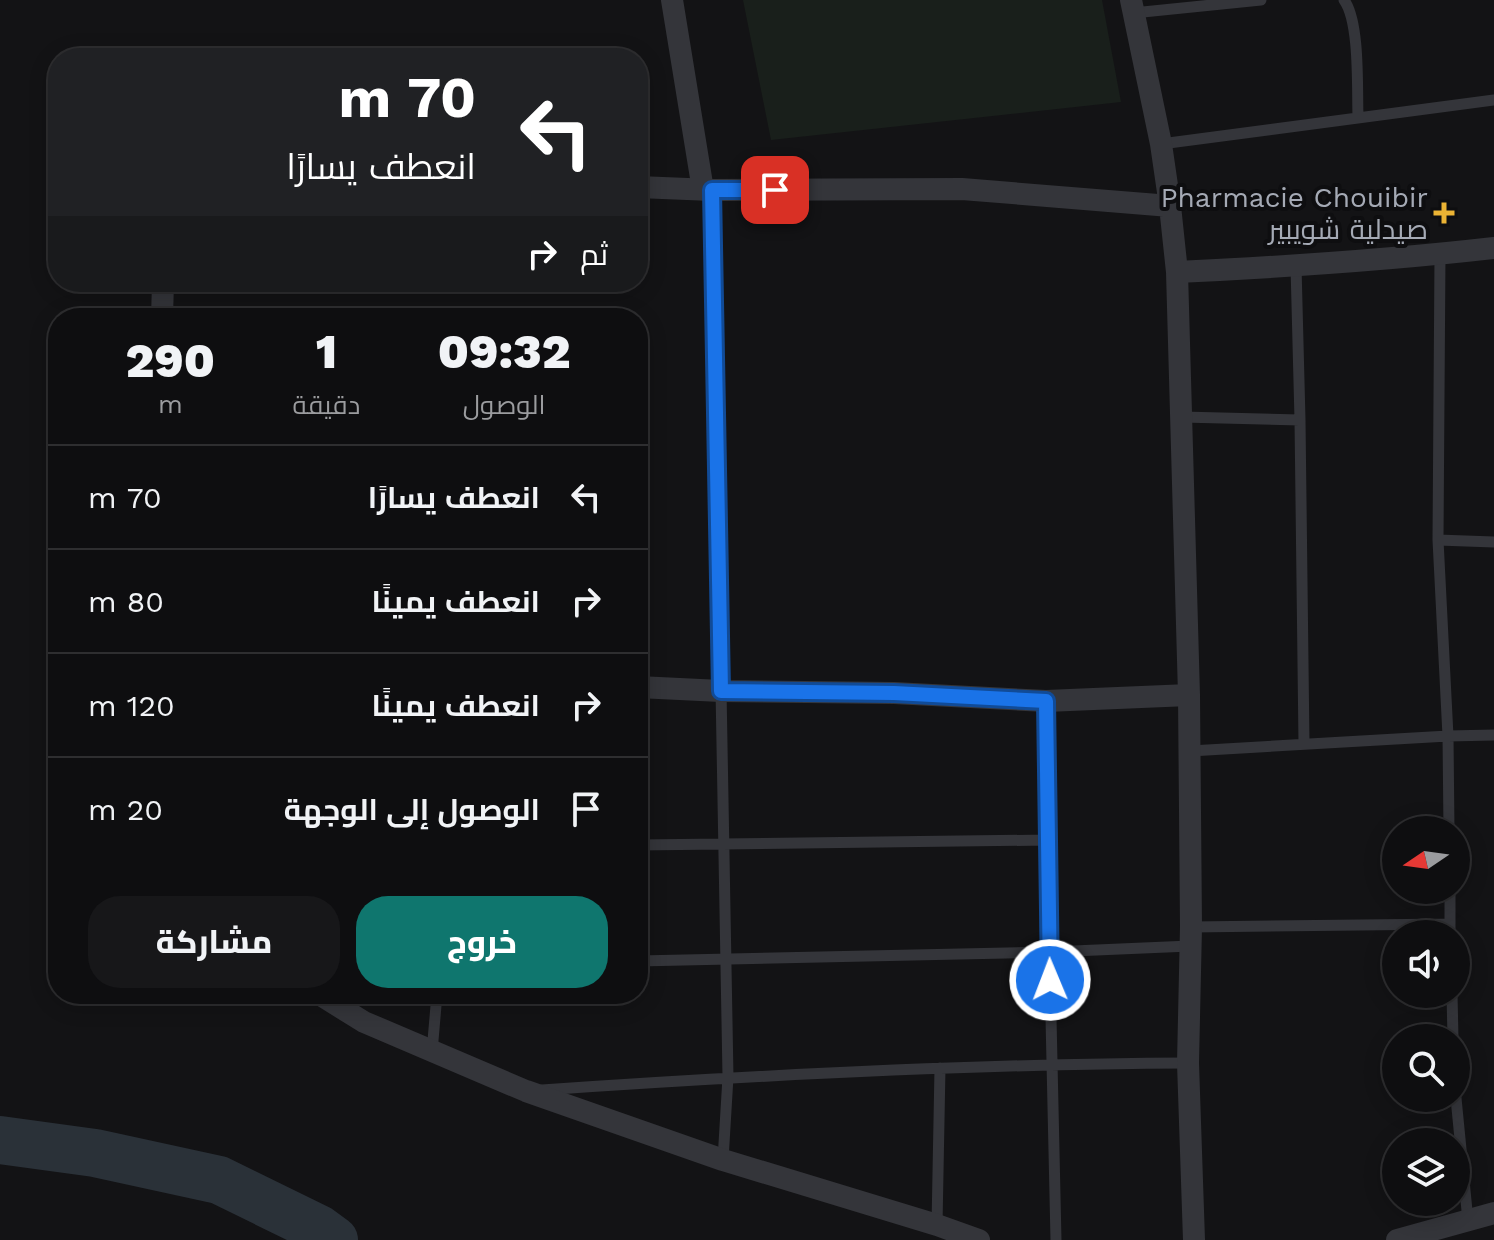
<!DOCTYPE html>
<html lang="ar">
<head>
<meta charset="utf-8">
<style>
  :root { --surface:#0e0e10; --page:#171719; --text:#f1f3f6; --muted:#9b9c9f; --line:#2e2e30; --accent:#0f766e }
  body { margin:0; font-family:"Work Sans",Cairo,sans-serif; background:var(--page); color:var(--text); direction:rtl; height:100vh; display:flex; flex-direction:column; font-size:30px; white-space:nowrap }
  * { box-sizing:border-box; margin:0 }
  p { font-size:26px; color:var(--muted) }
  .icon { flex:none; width:44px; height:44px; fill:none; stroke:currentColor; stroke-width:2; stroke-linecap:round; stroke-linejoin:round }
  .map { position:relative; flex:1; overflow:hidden; direction:ltr }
  .panel { position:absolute; left:48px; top:308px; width:600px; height:696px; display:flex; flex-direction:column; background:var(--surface); border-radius:32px; box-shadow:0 4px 20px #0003,0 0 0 2px var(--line); direction:rtl }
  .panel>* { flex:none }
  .guide { position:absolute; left:48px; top:48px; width:600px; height:244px; border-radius:32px; box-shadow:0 4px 20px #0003,0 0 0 2px var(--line); direction:rtl; background:#202124; color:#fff; overflow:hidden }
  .needle { width:52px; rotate:257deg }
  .buttons { position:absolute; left:1382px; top:816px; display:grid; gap:16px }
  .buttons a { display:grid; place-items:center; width:88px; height:88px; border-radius:50%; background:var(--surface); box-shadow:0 4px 20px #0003,0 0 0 2px var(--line); font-size:40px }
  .pin { position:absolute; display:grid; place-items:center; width:68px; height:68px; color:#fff; margin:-34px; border-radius:16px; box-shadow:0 4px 12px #0006 }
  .me { position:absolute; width:88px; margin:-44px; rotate:359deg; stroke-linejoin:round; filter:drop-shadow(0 0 6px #0008) }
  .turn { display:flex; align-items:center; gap:28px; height:168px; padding:0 40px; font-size:36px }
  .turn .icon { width:104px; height:104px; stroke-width:2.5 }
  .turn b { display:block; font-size:56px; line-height:68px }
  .then { display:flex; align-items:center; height:76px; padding:0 40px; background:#0003; gap:16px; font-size:30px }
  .eta { display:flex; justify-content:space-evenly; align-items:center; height:136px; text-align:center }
  .eta b { font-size:48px; font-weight:800; line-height:56px }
  .primary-button { display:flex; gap:16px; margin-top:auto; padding:16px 40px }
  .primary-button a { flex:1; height:92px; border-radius:32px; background:var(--accent); color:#fff; font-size:32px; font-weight:800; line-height:92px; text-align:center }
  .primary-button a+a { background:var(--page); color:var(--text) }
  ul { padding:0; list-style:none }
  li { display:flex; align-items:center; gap:24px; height:104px; padding:0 40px; border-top:2px solid var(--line) }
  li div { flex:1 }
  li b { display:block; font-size:30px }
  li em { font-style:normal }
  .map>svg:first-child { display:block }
  .green { fill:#191f1b }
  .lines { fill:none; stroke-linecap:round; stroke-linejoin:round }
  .river { stroke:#2a3138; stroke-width:48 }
  .lane { stroke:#34353a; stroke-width:11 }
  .street { stroke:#34353a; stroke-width:22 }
  .route-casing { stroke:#114b97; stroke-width:20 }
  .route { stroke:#1a73e8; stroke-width:14 }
  .poi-dot { fill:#ebb334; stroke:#0e0e10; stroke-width:3 }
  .labels { text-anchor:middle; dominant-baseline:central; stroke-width:8; stroke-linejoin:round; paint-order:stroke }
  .poi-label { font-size:28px; fill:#a5aab5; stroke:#0e0e10; text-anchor:end }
</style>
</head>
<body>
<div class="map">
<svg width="1494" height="1240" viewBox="0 0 1494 1240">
  <rect width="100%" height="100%" fill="#131315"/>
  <path class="green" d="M743,0H1102L1121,102L771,140Z"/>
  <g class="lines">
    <path class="river" d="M0,1140L95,1153L219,1180L319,1229L334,1240"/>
    <path class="lane" d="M1344,0C1360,22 1357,88 1358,117
      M1133,13L1261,0
      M1161,144L1494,100
      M712,190L728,1077L723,1160
      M1440,255L1438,540L1448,736L1449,830
      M1296,266L1300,420L1304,744
      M1182,417L1300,420
      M1438,540L1494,542
      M1046,701L1047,840L1056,1240
      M1190,751L1448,736L1494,735
      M638,845L1047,840
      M1450,890V934
      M1191,927L1450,924
      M638,961L1050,952L1190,946
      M1452,994L1453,1038
      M432,1052L437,994
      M542,1090C757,1075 972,1064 1188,1063
      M1456,1098L1468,1221
      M937,1225L940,1068"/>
    <path class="street" d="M672,0L703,190
      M1131,0L1161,144L1170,206L1177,272L1189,695L1191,927L1188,1063L1194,1240
      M638,187L712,190L962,189L1170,206
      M1177,272C1283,267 1389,260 1494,248
      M162,318L163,282
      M638,687L721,691L894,693L1046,701L1189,695
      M319,994L364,1022L526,1091L723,1160L937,1225L979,1240
      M1397,1240L1494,1213"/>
  </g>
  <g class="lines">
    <g class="route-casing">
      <path id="route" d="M775,190H712L721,691L894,693L1046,701L1050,980"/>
    </g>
    <use href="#route" class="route"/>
  </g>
  <path class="poi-dot" d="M1440 201h8v8h8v8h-8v8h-8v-8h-8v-8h8z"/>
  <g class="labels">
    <g class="poi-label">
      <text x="1428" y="197">Pharmacie Chouibir<tspan x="1428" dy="32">صيدلية شويبير</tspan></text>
    </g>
  </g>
</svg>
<div class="buttons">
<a><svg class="needle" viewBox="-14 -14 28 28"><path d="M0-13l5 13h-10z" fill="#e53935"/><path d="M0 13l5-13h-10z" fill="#9b9c9f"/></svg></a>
<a><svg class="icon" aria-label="sound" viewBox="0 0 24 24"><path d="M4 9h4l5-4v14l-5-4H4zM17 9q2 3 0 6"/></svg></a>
<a><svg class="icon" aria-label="search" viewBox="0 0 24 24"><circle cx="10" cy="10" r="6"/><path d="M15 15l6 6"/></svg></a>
<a><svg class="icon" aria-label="layers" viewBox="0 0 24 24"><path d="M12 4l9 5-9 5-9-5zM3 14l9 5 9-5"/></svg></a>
</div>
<div class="pin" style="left:775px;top:190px;background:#d93025"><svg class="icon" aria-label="arrive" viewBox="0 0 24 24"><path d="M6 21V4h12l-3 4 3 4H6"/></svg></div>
<svg class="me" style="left:1050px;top:980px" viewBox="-20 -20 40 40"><circle r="17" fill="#1a73e8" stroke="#fff" stroke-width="3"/><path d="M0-11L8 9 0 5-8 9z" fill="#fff"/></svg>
<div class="guide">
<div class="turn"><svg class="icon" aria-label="left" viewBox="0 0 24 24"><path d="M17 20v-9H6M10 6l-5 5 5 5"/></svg><div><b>70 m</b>انعطف يسارًا</div></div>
<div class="then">ثم<svg class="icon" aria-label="right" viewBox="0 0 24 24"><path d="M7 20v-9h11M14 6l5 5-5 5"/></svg></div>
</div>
<section class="panel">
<div class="eta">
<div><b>09:32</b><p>الوصول</p></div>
<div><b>1</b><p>دقيقة</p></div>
<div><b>290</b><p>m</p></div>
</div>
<ul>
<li><svg class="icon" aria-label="left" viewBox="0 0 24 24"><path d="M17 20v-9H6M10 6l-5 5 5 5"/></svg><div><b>انعطف يسارًا</b></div><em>70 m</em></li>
<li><svg class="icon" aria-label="right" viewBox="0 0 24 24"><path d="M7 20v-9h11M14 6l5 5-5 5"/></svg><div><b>انعطف يمينًا</b></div><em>80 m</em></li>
<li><svg class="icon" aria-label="right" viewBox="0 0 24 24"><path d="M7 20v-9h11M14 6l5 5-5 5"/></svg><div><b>انعطف يمينًا</b></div><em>120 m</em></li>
<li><svg class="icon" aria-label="arrive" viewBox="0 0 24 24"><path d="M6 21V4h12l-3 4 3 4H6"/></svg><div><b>الوصول إلى الوجهة</b></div><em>20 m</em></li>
</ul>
<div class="primary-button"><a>خروج</a><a>مشاركة</a></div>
</section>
</div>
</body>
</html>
